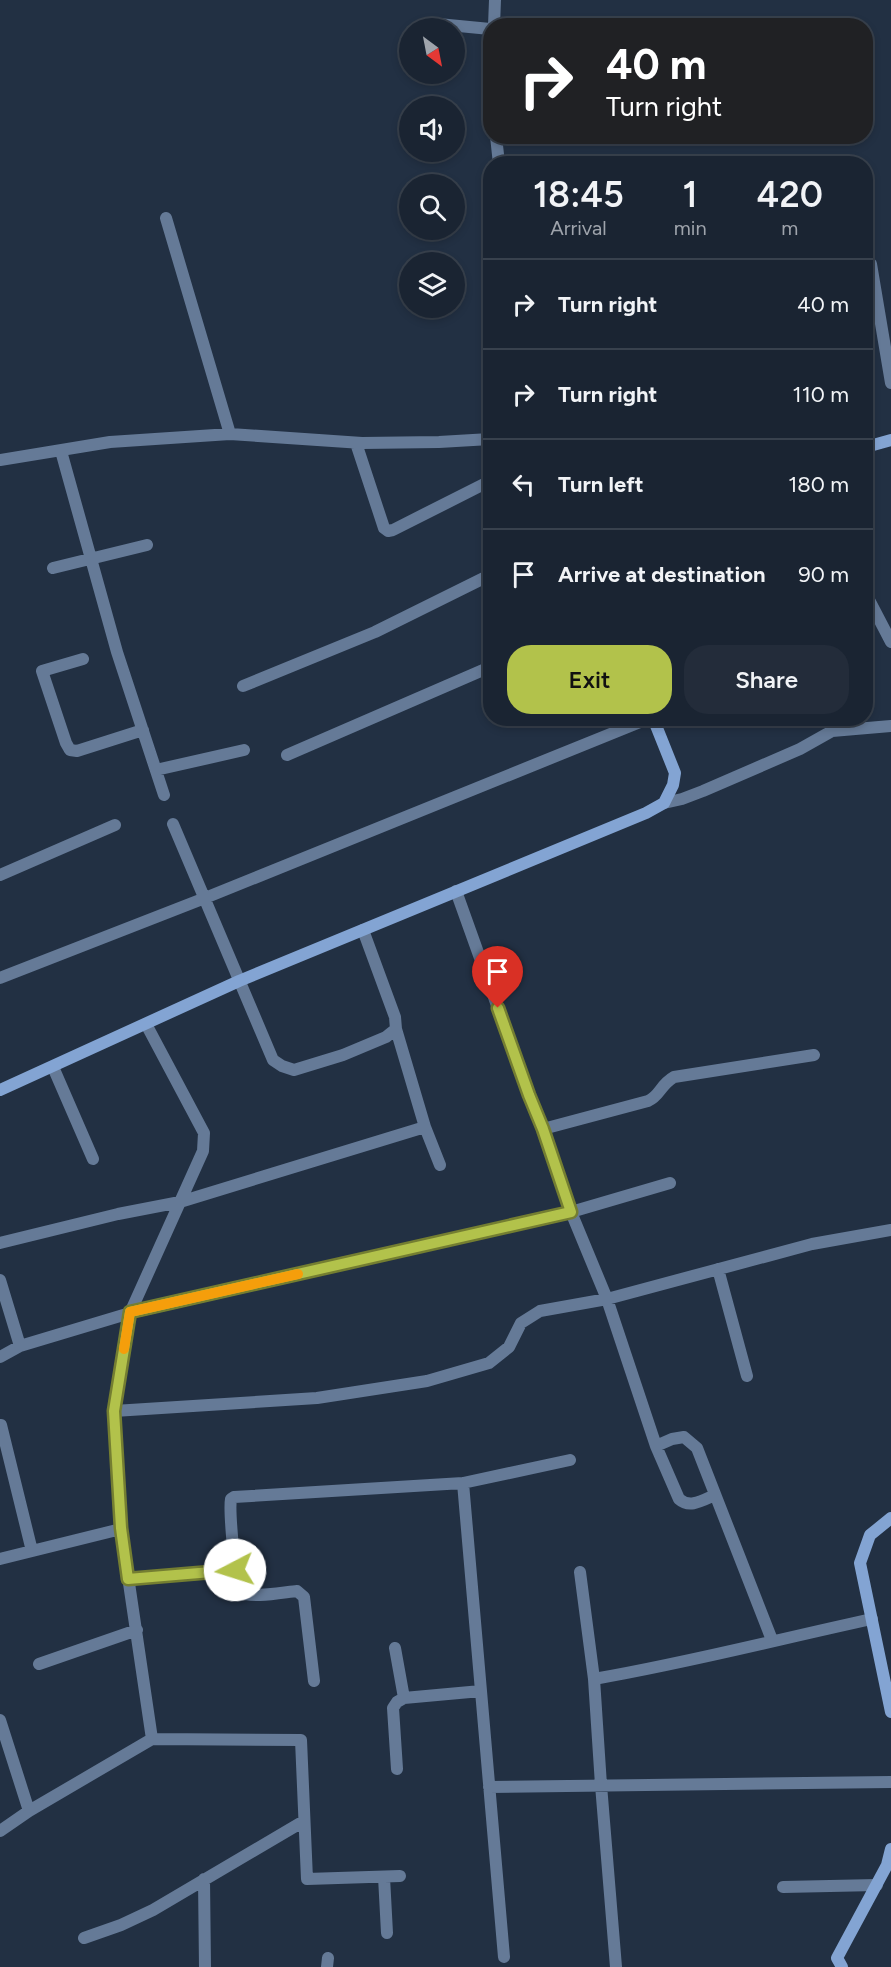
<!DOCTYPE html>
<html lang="en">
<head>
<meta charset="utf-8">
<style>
  :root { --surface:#1a2432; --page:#232c3a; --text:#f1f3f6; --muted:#9fa4ac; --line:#38414d; --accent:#b2c24b }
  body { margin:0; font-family:Figtree,sans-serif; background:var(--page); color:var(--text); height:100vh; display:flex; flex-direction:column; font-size:22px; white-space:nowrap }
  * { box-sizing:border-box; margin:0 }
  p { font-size:20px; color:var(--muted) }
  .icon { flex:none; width:33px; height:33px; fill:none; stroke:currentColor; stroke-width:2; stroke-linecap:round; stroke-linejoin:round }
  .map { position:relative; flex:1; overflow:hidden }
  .details { position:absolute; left:483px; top:156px; width:390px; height:570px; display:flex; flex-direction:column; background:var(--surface); border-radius:24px; box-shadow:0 3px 9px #0003,0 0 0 2px var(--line) }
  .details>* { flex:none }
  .guide { position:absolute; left:483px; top:18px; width:390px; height:126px; border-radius:24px; box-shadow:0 3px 9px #0003,0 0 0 2px var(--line); background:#202124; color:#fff; overflow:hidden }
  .needle { width:39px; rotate:148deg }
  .buttons { position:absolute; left:399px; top:18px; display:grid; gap:12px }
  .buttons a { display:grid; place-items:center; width:66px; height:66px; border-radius:50%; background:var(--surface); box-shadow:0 3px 9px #0003,0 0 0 2px var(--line); font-size:30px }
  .pin { position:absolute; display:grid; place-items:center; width:51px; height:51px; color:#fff; margin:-62px -26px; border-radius:50% 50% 50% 0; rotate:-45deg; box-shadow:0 0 6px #0007 }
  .pin .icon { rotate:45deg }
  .me { position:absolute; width:66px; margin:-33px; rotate:265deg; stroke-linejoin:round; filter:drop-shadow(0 0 4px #0008) }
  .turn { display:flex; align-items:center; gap:21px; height:126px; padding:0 24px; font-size:27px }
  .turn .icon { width:78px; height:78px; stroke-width:2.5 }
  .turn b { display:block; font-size:42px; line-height:51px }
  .eta { display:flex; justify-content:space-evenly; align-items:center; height:102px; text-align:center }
  .eta b { font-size:36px; font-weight:600; line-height:42px }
  .button { display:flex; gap:12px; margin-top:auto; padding:12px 24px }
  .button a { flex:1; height:69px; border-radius:24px; background:var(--accent); color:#111; font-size:24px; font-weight:600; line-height:69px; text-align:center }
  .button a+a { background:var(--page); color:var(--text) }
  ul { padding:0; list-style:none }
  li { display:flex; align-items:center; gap:18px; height:90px; padding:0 24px; border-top:2px solid var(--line) }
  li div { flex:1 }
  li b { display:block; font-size:22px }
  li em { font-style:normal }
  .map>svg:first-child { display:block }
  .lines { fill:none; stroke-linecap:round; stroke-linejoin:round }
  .street { stroke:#657a97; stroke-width:12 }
  .secondary { stroke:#83a4d3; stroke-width:12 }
  .route-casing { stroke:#747e31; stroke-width:15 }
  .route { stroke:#b2c24b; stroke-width:10 }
  .slow { stroke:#f59e0b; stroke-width:10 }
</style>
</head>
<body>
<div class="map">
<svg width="891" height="1967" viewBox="0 0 891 1967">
  <rect width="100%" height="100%" fill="#223043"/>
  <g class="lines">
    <path class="street" d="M428,23L490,29
      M494,26L495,0
      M496,136L499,164
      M166,218L230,434
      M871,264L891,383
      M356,443L384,528L388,531L393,530L490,481
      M61,451L117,652L164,795
      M0,460L110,442L230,434L362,443L439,442L490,439
      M53,568L147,545
      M866,594L891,642
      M83,659L42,671L66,743L70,750L77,751L143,730
      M243,686L375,632L490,575
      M827,718L832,731
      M287,755L490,667
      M156,770L244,750
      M664,803L682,799L703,791L800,749L832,731L891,726
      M173,824L273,1060L282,1066L294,1070L343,1055L386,1037L396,1029L395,1017L363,930
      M0,875L115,825
      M456,891L529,1095L543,1129L571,1212L607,1299L656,1446L672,1439L684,1437L697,1448L772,1640
      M0,978L205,898L650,718
      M146,1024L204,1133L203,1151L130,1313L114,1411L121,1529L152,1739
      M396,1029L425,1127L440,1165
      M53,1067L93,1159
      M543,1129L648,1101C660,1096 660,1085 674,1077L814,1055
      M0,1243L118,1214L180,1202L425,1127
      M718,1269L747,1376
      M0,1280L20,1346
      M0,1357L20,1346L130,1313L571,1212L670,1183
      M114,1411L317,1398L427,1381L489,1363L509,1347L521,1323L540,1311L607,1299L812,1244L891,1230
      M1,1425L32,1551
      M656,1446L679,1499C690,1509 703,1500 715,1495
      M463,1483L504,1957
      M0,1559L121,1529
      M580,1572L594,1679
      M128,1579L235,1570
      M395,1648L404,1698
      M39,1664L137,1630
      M314,1681L304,1597L297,1591C285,1592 249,1599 241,1592C235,1586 229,1509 231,1499L234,1497L463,1483L570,1460
      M0,1720L29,1811
      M397,1769L393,1708L397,1702L404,1698L481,1691
      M489,1787L891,1782
      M0,1831L29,1811L152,1739L301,1740L307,1879L400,1876
      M384,1877L387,1933
      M204,1879L205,1967
      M783,1887L877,1885
      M84,1938L121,1925L153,1910L304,1821
      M327,1967L328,1958
      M616,1967L601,1785L594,1679C688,1663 779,1639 872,1619"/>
    <path class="secondary" d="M866,447L891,440
      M0,1090L239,981L646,813L664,803L673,785L675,773L653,718
      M891,1518L870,1535L860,1563L891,1712
      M842,1967L837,1958L887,1865L891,1849"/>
  </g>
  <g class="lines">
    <g class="route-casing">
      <path id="route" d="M235,1570L128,1579L121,1528L114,1411L130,1312L571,1212L543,1129L529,1095L498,1008"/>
    </g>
    <use href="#route" class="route"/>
    <path class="slow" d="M124,1349L130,1312L298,1274"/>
  </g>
</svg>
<div class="buttons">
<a><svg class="needle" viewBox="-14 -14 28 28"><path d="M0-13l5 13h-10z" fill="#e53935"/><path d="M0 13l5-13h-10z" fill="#9fa4ac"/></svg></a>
<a><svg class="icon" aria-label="sound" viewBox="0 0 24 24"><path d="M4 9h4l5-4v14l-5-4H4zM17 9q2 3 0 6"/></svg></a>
<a><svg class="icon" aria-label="search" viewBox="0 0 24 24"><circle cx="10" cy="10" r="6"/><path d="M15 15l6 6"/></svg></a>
<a><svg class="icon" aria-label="layers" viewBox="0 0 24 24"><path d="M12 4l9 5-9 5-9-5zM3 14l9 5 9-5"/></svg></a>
</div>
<div class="pin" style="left:498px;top:1008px;background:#d93025"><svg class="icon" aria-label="arrive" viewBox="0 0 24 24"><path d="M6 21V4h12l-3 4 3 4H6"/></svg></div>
<svg class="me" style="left:235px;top:1570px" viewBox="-20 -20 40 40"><circle r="19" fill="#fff"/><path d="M0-13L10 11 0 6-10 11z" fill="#b2c24b"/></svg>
<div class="guide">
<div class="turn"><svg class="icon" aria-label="right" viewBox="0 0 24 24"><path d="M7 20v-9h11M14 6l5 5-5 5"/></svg><div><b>40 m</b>Turn right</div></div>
</div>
<section class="details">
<div class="eta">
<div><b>18:45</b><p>Arrival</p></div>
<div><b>1</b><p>min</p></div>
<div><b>420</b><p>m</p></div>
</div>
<ul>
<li><svg class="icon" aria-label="right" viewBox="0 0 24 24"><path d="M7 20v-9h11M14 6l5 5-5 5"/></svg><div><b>Turn right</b></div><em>40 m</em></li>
<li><svg class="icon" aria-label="right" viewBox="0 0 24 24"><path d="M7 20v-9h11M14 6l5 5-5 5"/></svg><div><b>Turn right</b></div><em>110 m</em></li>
<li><svg class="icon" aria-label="left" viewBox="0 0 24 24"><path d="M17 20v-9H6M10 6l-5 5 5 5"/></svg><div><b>Turn left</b></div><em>180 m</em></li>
<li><svg class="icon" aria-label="arrive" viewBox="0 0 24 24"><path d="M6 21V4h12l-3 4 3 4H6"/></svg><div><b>Arrive at destination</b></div><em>90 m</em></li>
</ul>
<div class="button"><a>Exit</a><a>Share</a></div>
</section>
</div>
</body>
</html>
